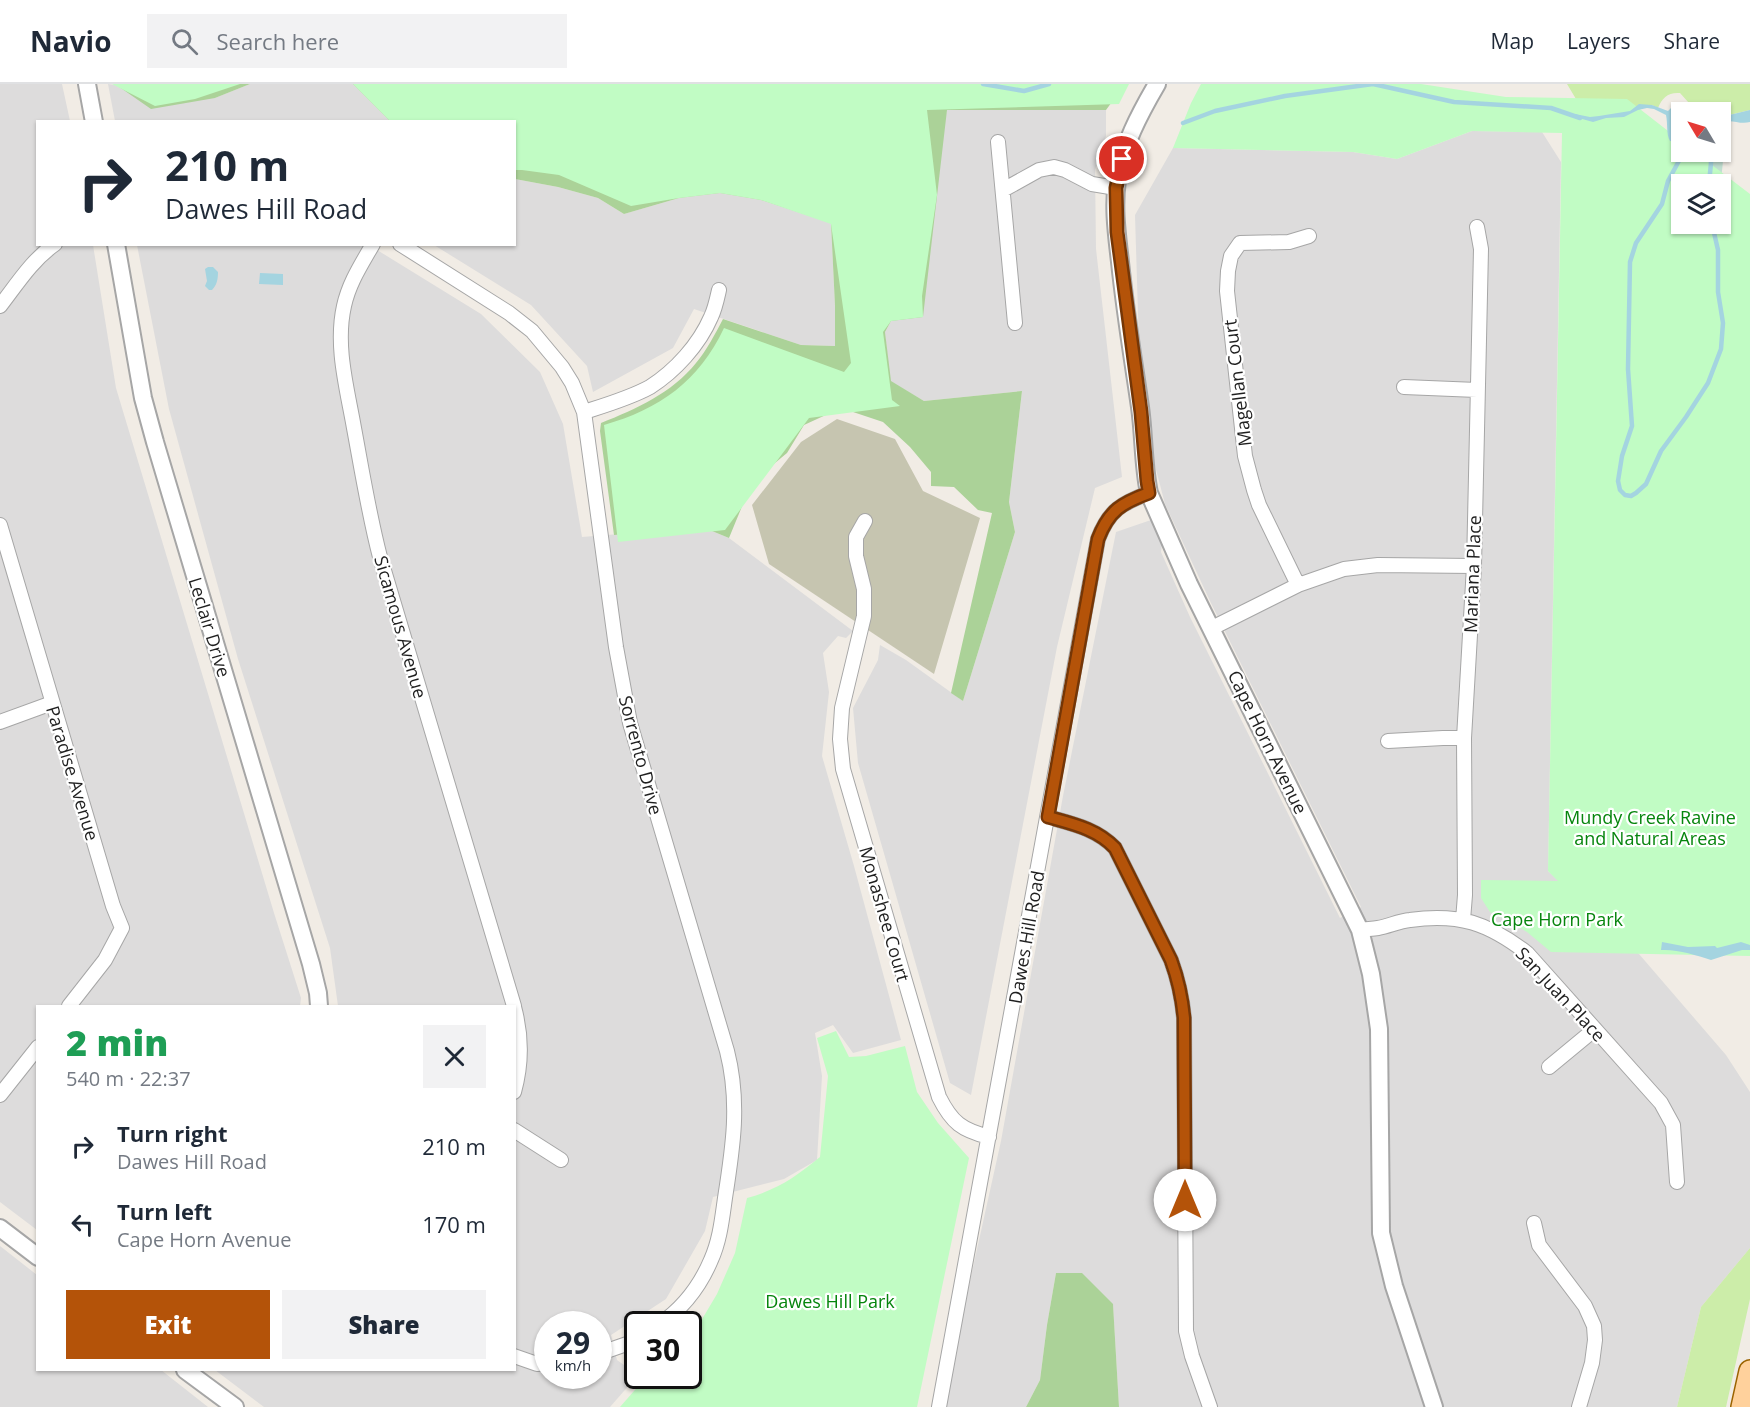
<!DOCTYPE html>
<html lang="en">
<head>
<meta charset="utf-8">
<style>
  :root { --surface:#fff; --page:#f2f2f3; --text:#1f2937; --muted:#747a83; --line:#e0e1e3; --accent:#b45309 }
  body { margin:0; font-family:"Open Sans",sans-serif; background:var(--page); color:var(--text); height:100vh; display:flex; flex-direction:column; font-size:22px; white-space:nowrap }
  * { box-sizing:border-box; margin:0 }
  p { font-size:20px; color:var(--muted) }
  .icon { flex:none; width:33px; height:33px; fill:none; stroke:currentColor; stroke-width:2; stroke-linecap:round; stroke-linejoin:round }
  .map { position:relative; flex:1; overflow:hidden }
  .side { position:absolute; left:36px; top:921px; width:480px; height:366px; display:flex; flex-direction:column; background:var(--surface); border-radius:0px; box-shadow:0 2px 4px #0004 }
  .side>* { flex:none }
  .guide { position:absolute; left:36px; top:36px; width:480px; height:126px; border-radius:0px; box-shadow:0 2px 4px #0004; background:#fff; color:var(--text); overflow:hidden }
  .needle { width:39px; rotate:308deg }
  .fabs { position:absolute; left:1671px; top:18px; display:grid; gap:12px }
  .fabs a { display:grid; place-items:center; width:60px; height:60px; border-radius:0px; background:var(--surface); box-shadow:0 2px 4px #0004; font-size:30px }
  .speed { position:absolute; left:534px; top:1227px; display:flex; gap:12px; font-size:30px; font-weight:700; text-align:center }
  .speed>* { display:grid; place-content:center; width:78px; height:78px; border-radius:50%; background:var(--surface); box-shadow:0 2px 4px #0004; line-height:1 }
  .speed small { font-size:15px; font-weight:400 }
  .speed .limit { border:3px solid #111; border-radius:9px; background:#fff; color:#111 }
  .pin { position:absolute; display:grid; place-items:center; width:51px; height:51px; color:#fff; margin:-26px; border:3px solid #fff; border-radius:50%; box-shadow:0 2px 6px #0007 }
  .me { position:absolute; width:66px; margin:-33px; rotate:0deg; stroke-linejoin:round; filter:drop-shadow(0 0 4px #0008) }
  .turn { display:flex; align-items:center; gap:21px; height:126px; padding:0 30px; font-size:27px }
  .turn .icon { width:78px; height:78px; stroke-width:2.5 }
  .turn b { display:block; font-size:42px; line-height:51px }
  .round { display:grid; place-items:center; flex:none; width:63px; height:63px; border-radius:0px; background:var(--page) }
  .summary { display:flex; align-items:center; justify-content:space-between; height:102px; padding:0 30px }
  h1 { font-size:36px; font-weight:800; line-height:45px; color:#1e9e55 }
  .action { display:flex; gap:12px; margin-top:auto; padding:12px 30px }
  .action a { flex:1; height:69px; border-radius:0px; background:var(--accent); color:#fff; font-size:24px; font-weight:800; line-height:69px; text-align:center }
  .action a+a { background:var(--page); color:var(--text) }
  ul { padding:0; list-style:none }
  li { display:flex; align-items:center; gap:18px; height:78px; padding:0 30px }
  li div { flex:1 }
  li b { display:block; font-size:22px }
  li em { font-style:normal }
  header { display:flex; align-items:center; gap:36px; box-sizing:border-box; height:84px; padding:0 30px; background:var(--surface); border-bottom:2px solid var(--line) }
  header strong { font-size:28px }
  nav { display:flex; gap:33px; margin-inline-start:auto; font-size:21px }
  .search { width:420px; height:54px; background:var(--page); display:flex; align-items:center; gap:15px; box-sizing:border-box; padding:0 21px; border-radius:0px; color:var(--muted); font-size:22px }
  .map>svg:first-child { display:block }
  .residential { fill:#dddcdc; fill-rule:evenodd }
  .construction { fill:#c6c5b0 }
  .grass { fill:#cceda9 }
  .forest { fill:#abd298 }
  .wetland { fill:#c1dfd1 }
  .park { fill:#c1fcc4; fill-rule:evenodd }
  .water { fill:#a4d4e0 }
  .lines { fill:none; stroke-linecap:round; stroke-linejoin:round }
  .stream { stroke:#a4d4e0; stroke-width:4.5 }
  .minor-casing { stroke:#a6a6a6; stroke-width:16 }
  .tertiary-casing { stroke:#a6a6a6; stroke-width:20 }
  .primary-casing { stroke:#9b6300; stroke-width:24 }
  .minor { stroke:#fff; stroke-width:14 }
  .tertiary { stroke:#fff; stroke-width:16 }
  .primary { stroke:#ffd19c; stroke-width:21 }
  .route-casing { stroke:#753606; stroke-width:15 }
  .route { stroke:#b45309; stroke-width:10 }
  .labels { text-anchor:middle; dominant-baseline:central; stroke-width:4.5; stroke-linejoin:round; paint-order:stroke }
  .street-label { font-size:18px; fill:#1f1f1f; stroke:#fff }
  .park-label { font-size:18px; fill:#06850d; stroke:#fff }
</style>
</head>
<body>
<header>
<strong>Navio</strong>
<div class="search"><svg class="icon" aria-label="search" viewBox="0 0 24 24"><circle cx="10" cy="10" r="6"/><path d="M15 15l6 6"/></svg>Search here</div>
<nav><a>Map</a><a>Layers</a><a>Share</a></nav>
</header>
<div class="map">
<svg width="1750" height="1323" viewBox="0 0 1750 1323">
  <rect width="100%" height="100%" fill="#f1ece5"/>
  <path class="residential" d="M0,0H62L70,37L38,38V160L93,161L116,304L274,829L301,914L300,922H38L37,1146L0,1118Z
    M108,0L215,14L250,0H353L390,37H115Z
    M947,26H1106V52L1095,86L1096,165L1122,393L1095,404L1057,563L971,1011L950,999L858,679L853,624L878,576L880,561L906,576L963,617L1015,448L1009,418L1022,307L924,317L890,297L885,248L891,237Z
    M1472,47L1542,48L1561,78L1548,787L1639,870L1726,971L1750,1008V1164L1701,1223L1677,1323H1119L1113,1221L1081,1189H1056L1047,1241L1040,1296L1026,1323H942L1001,1057L1063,712L1116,448L1151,436L1162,460L1161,468L1190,533L1340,834L1361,823L1210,517L1165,420L1141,328L1135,131L1173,64L1353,68L1397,75Z
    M515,95L558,103L598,114L624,130L679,114L720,109L761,116L831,139L835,222V262L801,261L694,225L673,264L593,308L587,282L531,221L434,161L514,160Z
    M137,161H369L481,230L540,288L563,340L582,453L682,445H707L729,454L853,547L846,554L838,552L823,569L829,608L822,672L854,782L901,956L853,969L833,941L815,949L822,992L817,1076L784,1095L713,1113L705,1147L666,1215L611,1251L617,1276L638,1291L610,1323H264L215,1286H514V922H338L330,864L238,575L169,325ZM548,1240H598V1292H548Z
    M0,1162L37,1191L38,1286H161L208,1323H0Z"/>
  <path class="construction" d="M837,335L895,355L923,407L980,434L934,590L769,480L752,421L801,358Z"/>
  <path class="grass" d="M1567,0H1750V26L1721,33L1720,28H1694L1689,19L1680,9C1668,8 1662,14 1658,24L1652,21L1630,27L1576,15Z
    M1750,1164V1215L1726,1323H1677L1701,1223Z"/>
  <path class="forest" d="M115,0H250L215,14L151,25Z
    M353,0L1120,7L1106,26H947L923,233L891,237L885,248L891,297L924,317L1022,307L1009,418L1015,448L963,617L951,609L992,429L978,426L954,403L931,402V388L910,363L883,338L841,324L804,341L787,369L752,398L729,454L707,445H682L614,451L600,347L601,339C636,325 672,309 696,279C707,266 715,250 723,235L801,261L835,262V222L831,139L761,116L720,109L679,114L624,130L598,114L558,103L515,95L514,38L390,37Z
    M1056,1189H1082L1113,1220L1119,1323H1026L1040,1296L1047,1241Z"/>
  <path class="wetland" d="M1721,59C1725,72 1722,87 1720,100H1699L1704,68H1720Z"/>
  <path class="park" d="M112,0H240L195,15L155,22Z
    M353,0H1129L1119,20L927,26L937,111L922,212L923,233L891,237L883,248L892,316L900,322L809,334L725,446L618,458L604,341C660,325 699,297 724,244L844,288L851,279L831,140L761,116L720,109L679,114L631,122L559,91L522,86H515L514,38L390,37Z
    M1201,0H1421L1506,13L1627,15L1681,57L1682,68H1695L1750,110V872L1551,868L1527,848L1512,839L1490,828L1481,814V796L1558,797L1548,787L1562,49L1472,47L1397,75L1353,68L1173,64L1191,19ZM1682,100H1720V140H1682Z
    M836,947L849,973L866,972L905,962L917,1008L938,1039L969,1074L917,1323H620L641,1299L645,1292H688L689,1257L717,1210L735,1169L747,1114C779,1105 795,1093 820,1073L828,992L817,954Z"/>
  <path class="water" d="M1639,20L1652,21L1668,27L1674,21L1679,20L1688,27L1694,28H1682L1681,58L1670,57C1666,50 1668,40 1666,31L1654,25L1647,24L1638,26L1624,33L1606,34L1593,38L1575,33V30L1590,33L1599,32L1630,27Z
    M1750,26V38C1739,41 1731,34 1721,39V33Z
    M208,183H213L218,188C218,195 217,201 212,206H209L205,202L207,197L205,185Z
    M260,189L283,190V201L259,200Z
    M1662,858L1688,863L1715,862L1717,864L1741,858L1750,861V866H1742L1711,876C1696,871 1677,865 1661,866Z"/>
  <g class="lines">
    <path class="stream" d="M983,0L1024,7L1049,0
      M1183,39L1215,27L1285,12L1373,0L1454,18L1551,24L1580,34
      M1680,54V75L1668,97L1662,120L1636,159L1630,178L1628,285L1632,342L1622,372L1618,397L1620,406L1625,411L1631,412L1636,409L1646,400L1661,367L1686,333L1708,299L1721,265L1723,239L1718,208V166L1712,140
      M1709,100L1712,68"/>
    <g class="minor-casing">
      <path id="minor" d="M998,58L1015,239
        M1003,106L1039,86L1054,83L1065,86L1092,100L1116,104
        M373,160C361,181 349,199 344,222C335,262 347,304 354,344C362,387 369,431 380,473L514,922
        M400,160L509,229L532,247L562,283L572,299L584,328L616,563L630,639L727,967C740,1018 733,1063 725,1114C722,1135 720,1156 711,1176C700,1202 683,1224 660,1240
        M0,222C17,200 32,176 55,160
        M1404,303L1477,306
        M584,328C606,321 630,314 650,303C675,287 699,261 711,233C715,225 717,215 719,206
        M865,437L856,453V472L864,505V532L842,624L840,655L843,685L939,1013C952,1039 962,1046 989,1053
        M0,441L113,822L122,844L105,876L69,922
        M1298,501L1259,421L1254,406L1245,372L1227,207L1228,187L1231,172L1240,159L1289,158L1309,152
        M1212,544L1298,501L1344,485L1378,481L1474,482
        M0,638L52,619
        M1388,657L1443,654H1464
        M1048,733C1073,740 1097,745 1115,764L1171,876C1178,895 1182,913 1184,934L1186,1247L1192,1272L1210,1323
        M1463,836L1465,811L1464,654L1474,482L1481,165L1477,143
        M1360,846C1366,845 1372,845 1378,844C1389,842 1399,837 1410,836C1459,829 1488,839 1527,869L1661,1019L1673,1041L1677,1098
        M514,923C522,952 522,979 514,1008
        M1549,983L1595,945
        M0,1011L38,963
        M514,1046L561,1076
        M1534,1139L1539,1161L1585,1222L1594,1242L1595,1256L1592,1279L1579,1323
        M598,1270L638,1256
        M514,1272L537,1280L548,1279
        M939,1323L1098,455C1109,426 1122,419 1149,409"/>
    </g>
    <g class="tertiary-casing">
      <path id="tertiary" d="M87,0L94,38
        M1157,0C1140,29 1122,63 1117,96C1113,124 1117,151 1120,178C1125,227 1133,275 1140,323C1144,351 1143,381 1149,409L1189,500L1360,846L1371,890L1379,945L1381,1149L1394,1202L1434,1323
        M116,160L143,314L155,358L311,880L318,909L319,922
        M0,1144L38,1173
        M185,1286L235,1323"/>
    </g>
    <g class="primary-casing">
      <path id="primary" d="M1742,1323L1750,1287"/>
    </g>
    <use href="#minor" class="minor"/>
    <use href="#tertiary" class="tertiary"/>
    <use href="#primary" class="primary"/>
  </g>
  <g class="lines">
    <g class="route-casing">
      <path id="route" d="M1122,75L1116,104L1117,148L1141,328L1147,397L1149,409C1122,419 1109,426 1098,455L1048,733C1073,740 1097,745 1115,764L1171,876C1178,895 1182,913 1184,934L1185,1116"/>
    </g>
    <use href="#route" class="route"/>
  </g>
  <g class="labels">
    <g class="street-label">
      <text transform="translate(1237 299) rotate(-97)">Magellan Court</text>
      <text transform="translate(1472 490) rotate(-88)">Mariana Place</text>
      <text transform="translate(210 543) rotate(73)">Leclair Drive</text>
      <text transform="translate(401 543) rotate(74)">Sicamous Avenue</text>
      <text transform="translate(1268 658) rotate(64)">Cape Horn Avenue</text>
      <text transform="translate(641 671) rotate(75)">Sorrento Drive</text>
      <text transform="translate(73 689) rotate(73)">Paradise Avenue</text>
      <text transform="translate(885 830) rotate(74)">Monashee Court</text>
      <text transform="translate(1026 853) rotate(-80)">Dawes Hill Road</text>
      <text transform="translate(1561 910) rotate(47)">San Juan Place</text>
    </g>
    <g class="park-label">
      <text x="1650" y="733">Mundy Creek Ravine<tspan x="1650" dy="21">and Natural Areas</tspan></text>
      <text x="1557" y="835">Cape Horn Park</text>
      <text x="830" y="1217">Dawes Hill Park</text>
    </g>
  </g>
</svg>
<div class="fabs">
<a><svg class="needle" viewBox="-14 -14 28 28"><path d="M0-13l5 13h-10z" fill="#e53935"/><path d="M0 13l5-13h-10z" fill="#747a83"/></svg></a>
<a><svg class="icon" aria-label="layers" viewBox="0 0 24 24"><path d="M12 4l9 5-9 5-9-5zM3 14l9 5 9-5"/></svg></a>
</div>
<div class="speed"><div>29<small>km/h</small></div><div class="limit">30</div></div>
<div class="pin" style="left:1122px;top:75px;background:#d93025"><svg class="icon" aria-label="arrive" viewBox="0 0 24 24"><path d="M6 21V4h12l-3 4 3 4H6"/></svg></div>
<svg class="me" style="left:1185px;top:1116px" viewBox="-20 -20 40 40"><circle r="19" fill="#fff"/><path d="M0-13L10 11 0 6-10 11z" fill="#b45309"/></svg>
<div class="guide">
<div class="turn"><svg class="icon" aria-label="right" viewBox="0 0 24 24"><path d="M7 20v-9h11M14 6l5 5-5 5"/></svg><div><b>210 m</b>Dawes Hill Road</div></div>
</div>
<section class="side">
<div class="summary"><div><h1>2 min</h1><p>540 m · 22:37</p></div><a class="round"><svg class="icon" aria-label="close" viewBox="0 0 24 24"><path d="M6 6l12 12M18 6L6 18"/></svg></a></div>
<ul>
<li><svg class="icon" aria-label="right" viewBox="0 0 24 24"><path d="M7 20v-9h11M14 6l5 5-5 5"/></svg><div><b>Turn right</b><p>Dawes Hill Road</p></div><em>210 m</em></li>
<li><svg class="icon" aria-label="left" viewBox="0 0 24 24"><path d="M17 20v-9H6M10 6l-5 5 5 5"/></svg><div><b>Turn left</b><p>Cape Horn Avenue</p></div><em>170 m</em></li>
</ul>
<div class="action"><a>Exit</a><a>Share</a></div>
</section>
</div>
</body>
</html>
